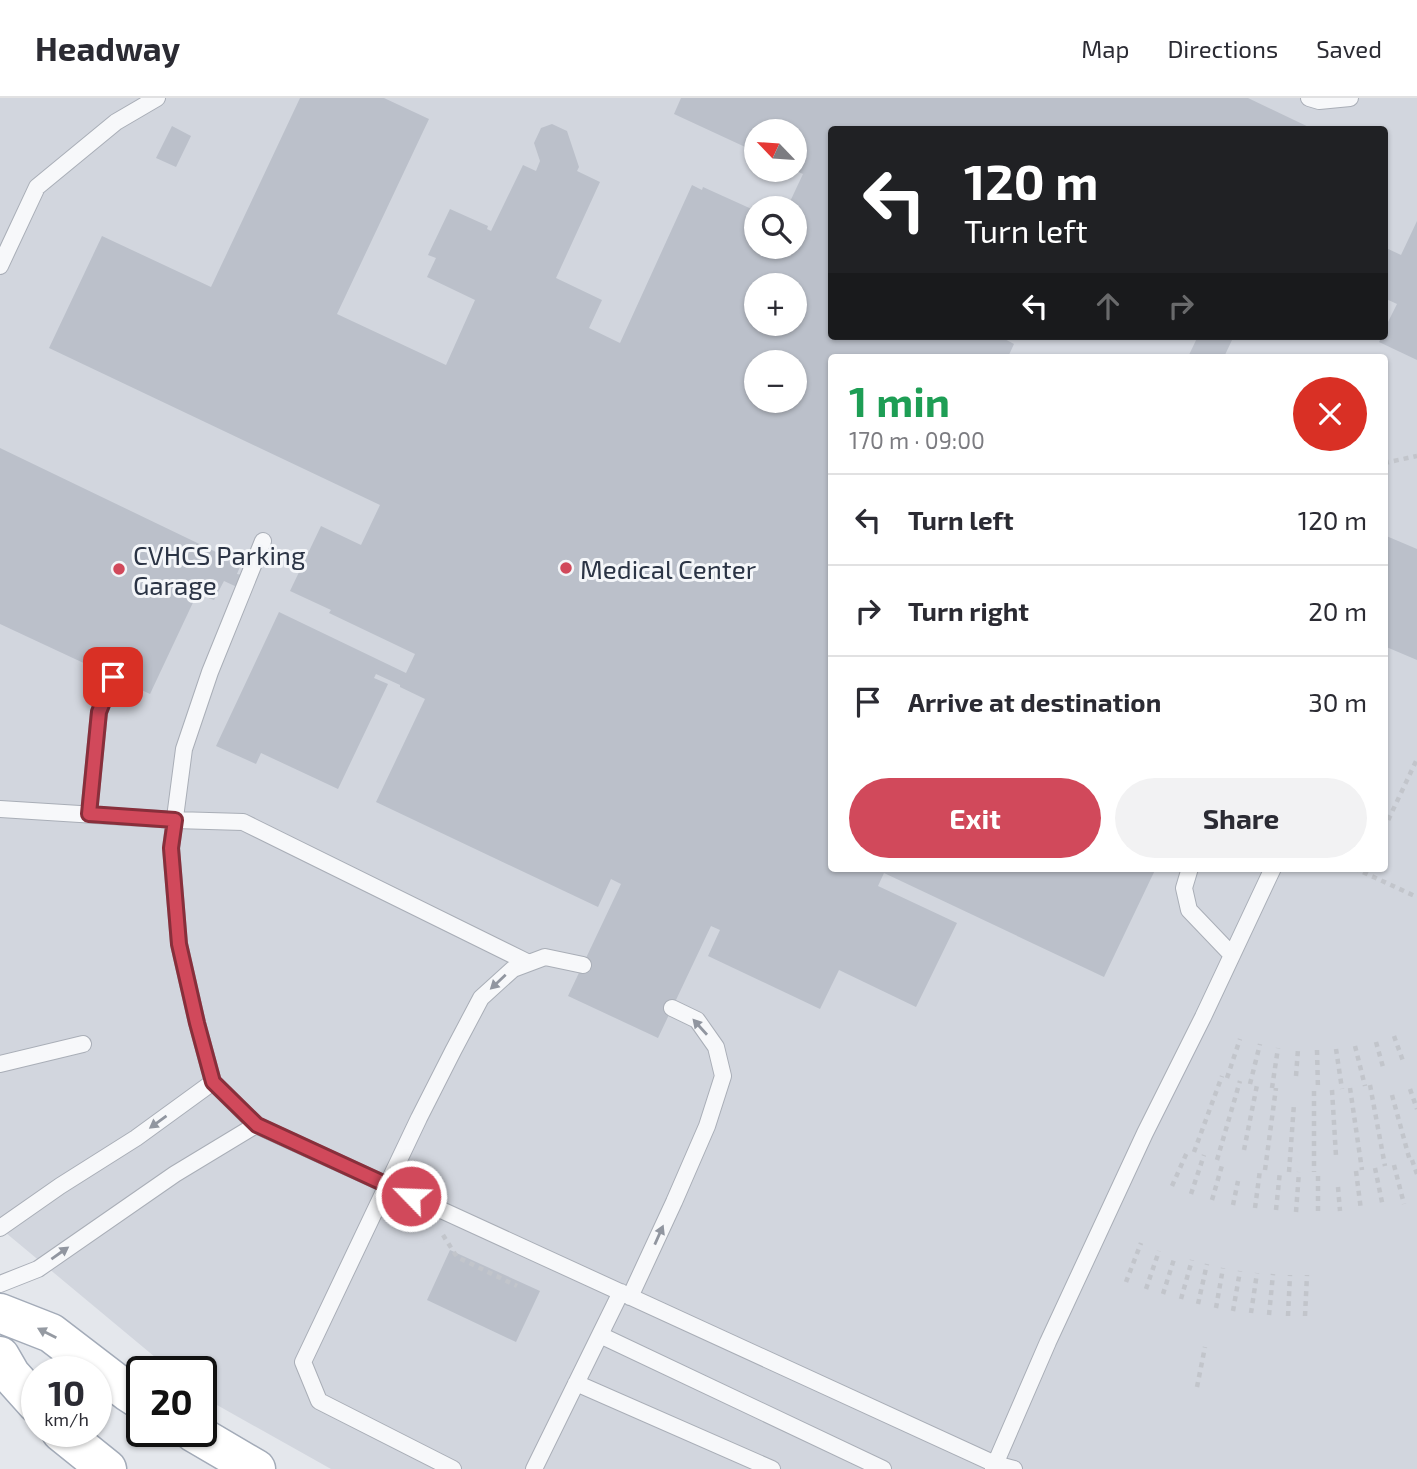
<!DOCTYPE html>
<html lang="en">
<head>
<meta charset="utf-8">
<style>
  :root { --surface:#fff; --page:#f2f2f3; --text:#2b2b33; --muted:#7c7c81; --line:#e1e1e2; --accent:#d1495b }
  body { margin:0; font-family:"Exo 2",sans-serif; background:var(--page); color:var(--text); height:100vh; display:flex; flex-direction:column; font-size:26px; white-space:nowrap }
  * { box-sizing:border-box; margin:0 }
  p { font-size:23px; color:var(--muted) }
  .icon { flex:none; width:38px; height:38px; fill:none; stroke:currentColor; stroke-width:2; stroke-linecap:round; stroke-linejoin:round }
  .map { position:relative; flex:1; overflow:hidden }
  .drawer { position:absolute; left:828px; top:256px; width:560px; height:518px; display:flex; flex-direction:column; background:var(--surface); border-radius:7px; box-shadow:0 2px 5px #0004 }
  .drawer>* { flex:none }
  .banner { position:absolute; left:828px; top:28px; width:560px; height:214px; border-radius:7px; box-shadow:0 2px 5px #0004; background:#202124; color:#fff; overflow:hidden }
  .needle { width:46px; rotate:295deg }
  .tools { position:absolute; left:744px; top:21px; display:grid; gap:14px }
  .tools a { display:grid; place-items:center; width:63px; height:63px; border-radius:50%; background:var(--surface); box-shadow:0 2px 5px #0004; font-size:35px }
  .speed { position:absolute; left:21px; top:1258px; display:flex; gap:14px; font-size:35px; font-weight:700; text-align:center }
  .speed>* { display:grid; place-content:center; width:91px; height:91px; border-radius:50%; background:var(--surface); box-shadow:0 2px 5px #0004; line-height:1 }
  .speed small { font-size:18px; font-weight:400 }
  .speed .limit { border:4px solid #111; border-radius:10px; background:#fff; color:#111 }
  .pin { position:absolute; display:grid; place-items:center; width:60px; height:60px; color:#fff; margin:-30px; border-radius:14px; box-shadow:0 4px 10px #0006 }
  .me { position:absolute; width:77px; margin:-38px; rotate:294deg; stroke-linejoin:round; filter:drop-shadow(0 0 5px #0008) }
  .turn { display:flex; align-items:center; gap:24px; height:147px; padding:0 21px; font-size:32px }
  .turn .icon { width:91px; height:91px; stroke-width:2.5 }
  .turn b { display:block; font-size:49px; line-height:60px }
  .lanes { display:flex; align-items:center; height:66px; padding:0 21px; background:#0003; justify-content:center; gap:35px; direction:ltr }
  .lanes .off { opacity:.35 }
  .round { display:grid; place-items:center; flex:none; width:74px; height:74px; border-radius:37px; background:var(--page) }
  .summary { display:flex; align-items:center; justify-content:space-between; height:119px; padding:0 21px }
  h1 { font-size:42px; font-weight:700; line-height:52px; color:#1e9e55 }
  .cta { display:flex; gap:14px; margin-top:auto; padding:14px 21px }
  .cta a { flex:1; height:80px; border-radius:42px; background:var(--accent); color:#fff; font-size:28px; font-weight:700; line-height:80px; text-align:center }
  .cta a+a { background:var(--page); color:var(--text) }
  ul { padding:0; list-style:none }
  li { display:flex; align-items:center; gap:21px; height:91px; padding:0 21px; border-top:2px solid var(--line) }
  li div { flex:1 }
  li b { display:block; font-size:26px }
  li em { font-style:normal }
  header { display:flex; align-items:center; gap:42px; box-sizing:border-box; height:98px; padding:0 35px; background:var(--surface); border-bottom:2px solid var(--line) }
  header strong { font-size:33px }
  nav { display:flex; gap:38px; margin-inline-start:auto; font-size:24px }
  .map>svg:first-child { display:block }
  .built { fill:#d2d6de; fill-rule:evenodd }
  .building { fill:#bbc0ca; fill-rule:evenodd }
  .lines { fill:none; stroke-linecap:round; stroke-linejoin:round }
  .service-casing { stroke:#a9aeb7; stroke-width:18 }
  .primary-casing { stroke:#a3abb8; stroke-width:41 }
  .path { stroke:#c2c5cb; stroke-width:4.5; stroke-dasharray:5 5; stroke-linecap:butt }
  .service { stroke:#f7f8fa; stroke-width:16 }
  .primary { stroke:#fff; stroke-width:38 }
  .oneway { fill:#9196a0 }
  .oneway2 { fill:#959aa2 }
  .route-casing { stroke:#882f3b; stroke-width:18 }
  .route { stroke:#d1495b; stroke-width:12 }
  .poi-dot { fill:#d1495b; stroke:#f4f6f9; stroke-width:2.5 }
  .labels { text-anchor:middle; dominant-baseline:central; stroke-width:6; stroke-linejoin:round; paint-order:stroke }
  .poi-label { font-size:26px; fill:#2b3445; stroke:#f4f6f9; text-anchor:start }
</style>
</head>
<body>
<header>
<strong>Headway</strong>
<nav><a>Map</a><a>Directions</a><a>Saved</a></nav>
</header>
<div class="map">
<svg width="1417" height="1371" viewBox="0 0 1417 1371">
  <rect width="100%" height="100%" fill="#e4e7ec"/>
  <path class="built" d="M0,0H1417V1371H331L201,1298V1274H173L0,1130ZM831,32H1384V238H831ZM756,33H794V72H756ZM756,110H794V149H756ZM756,187H794V226H756ZM831,259H1384V770H831ZM756,264H794V303H756Z"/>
  <path class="building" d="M300,0H384L429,21L337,216L446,267L475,202L427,179L436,160L428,157L450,111L488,128L487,131L491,133L523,67L536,73L540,63L534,45L541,30L552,26L567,33L579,69L577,73L600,84L556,180L602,202L589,230L620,245L692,87L702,92L703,89L756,113V149H794V110H787L803,76L794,72V33H756V54L674,16L681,0H1248L1315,32H831V238H999L1014,246L1008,259H831V770H1156L1104,879L884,775L878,788L957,825L916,909L839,872L820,911L708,858L720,832L711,828L658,940L568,898L621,786L611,781L598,809L376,704L425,601L400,589V587L376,576L374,580L388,586L338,691L261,655L256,666L216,648L279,514L406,575L415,556L329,515L331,512L290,493L321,428L361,447L380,407L49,250L102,138L211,189ZM756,187H794V226H756ZM756,264H794V303H756Z
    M172,28L191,38L176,69L156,60Z
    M1417,123V262L1379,244L1382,238H1384V232L1397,206L1384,200V149L1401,157Z
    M1198,238H1223L1232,242L1224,259H1188Z
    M0,350L241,466L237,476L242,477L237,489L224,483L214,502L197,496L150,596L0,526Z
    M1384,437L1417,451V562L1384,548Z
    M450,1152L540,1193L516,1244L427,1202Z"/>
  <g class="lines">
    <g class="service-casing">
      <path id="service" d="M1309,0L1319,3L1350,0
        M0,168L37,89L116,24L157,0
        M263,443L210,574L184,651L171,750L179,846L197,925L213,984L256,1027L995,1366L1014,1371
        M0,711L175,722L243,724L529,865
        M89,716L99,614L113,579
        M1190,770L1184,790L1189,812L1232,857
        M0,966L83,946
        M0,1130L60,1088L136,1040L213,984
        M0,1186L38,1171L175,1076L256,1027
        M630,1199L674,1104L707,1028L723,978L716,949L697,922L672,910
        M600,1237L883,1371
        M576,1285L772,1371
        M453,1371L319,1303L303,1264L419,1020L453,953L481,900L513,871L545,859L583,867
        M534,1371L621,1194
        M993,1371L1048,1244L1145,1035L1203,919L1273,770"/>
    </g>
    <g class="primary-casing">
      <path id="primary" d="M0,1215L51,1235L128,1294L142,1303
        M0,1258L11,1277L37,1306
        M61,1334L107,1371
        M193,1334L256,1371"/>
    </g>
    <path class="path" d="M1384,365L1417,358
      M1384,731L1417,661
      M1354,770L1417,799
      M1394,938L1403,963
      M1376,944L1383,969
      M1355,948L1365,988
      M1336,951L1342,991
      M1317,952L1318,992
      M1296,978L1298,951
      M1227,980L1240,941
      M1250,986L1260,946
      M1370,987L1385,1068
      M1272,990L1278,950
      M1350,990L1362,1072
      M1410,991L1417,1011
      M1332,992L1336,1058
      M1314,993V1074
      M1392,997L1410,1063
      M1244,1052L1257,987
      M1194,1054L1222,978
      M1217,1062L1240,983
      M1412,1062L1417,1076
      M1394,1067L1404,1106
      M1375,1070L1383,1109
      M1265,1072L1276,990
      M1356,1073L1361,1112
      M1289,1074L1294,1006
      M1172,1088L1188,1052
      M1338,1089L1340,1113
      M1191,1096L1204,1057
      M1212,1102L1223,1064
      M1233,1107L1238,1083
      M1255,1110L1260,1072
      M1276,1112L1280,1073
      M1318,1113V1074
      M1296,1114L1299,1074
      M443,1137L457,1159L517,1188
      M1126,1184L1141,1145
      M1146,1191L1159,1153
      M1163,1196L1175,1158
      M1181,1201L1192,1162
      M1198,1206L1207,1166
      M1216,1210L1223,1170
      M1233,1213L1240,1173
      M1251,1215L1257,1175
      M1269,1217L1273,1176
      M1288,1218L1290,1177
      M1305,1218L1307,1177
      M1197,1289L1205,1249"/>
    <use href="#service" class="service"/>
    <use href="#primary" class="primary"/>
  </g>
  <defs><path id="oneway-solid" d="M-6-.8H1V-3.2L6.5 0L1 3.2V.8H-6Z" transform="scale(1.75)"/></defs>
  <g class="oneway">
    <use href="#oneway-solid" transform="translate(498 884) rotate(137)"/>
    <use href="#oneway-solid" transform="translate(700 929) rotate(-132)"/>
    <use href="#oneway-solid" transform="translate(158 1024) rotate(144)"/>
    <use href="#oneway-solid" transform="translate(659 1137) rotate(-66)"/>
    <use href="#oneway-solid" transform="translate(60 1155) rotate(-35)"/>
  </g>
  <use class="oneway2" href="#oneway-solid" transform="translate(47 1235) rotate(-153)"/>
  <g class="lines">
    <g class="route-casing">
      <path id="route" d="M113,579L99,614L89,716L175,722L171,750L179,846L197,925L213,984L257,1027L411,1098"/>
    </g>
    <use href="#route" class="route"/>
  </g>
  <g class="poi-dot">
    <circle cx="566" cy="470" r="7"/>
    <circle cx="119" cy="471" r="7"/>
  </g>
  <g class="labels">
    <g class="poi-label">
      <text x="133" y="456">CVHCS Parking<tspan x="133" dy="30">Garage</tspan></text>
      <text x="580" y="470">Medical Center</text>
    </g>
  </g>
</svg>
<div class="tools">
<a><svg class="needle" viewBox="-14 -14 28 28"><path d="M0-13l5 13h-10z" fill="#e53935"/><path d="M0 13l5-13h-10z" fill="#7c7c81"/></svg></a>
<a><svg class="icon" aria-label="search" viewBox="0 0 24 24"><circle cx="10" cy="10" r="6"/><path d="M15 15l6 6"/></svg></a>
<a>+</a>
<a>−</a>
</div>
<div class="speed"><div>10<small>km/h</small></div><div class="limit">20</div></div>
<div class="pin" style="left:113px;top:579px;background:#d93025"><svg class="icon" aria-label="arrive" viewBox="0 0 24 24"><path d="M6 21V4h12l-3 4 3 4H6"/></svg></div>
<svg class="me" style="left:411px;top:1098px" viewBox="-20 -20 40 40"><circle r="17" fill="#d1495b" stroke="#fff" stroke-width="3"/><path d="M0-11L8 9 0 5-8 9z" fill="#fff"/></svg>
<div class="banner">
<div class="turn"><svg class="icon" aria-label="left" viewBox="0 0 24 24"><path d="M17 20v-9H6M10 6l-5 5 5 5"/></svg><div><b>120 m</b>Turn left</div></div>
<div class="lanes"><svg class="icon" aria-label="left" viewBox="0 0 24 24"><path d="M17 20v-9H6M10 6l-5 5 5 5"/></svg><svg class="icon off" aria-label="ahead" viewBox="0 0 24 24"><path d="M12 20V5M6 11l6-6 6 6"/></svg><svg class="icon off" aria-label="right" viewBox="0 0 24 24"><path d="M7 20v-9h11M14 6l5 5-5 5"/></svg></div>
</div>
<section class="drawer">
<div class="summary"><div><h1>1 min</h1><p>170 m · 09:00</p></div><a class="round" style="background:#d93025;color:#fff"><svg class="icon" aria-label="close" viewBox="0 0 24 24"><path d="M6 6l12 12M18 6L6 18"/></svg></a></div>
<ul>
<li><svg class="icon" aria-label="left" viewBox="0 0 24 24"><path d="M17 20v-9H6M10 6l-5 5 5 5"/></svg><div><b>Turn left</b></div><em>120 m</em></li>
<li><svg class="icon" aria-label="right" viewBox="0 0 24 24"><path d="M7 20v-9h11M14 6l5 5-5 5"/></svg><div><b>Turn right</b></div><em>20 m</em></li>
<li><svg class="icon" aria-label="arrive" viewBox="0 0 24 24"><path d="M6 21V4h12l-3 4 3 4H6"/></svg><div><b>Arrive at destination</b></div><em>30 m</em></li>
</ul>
<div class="cta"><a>Exit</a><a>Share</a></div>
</section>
</div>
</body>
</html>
